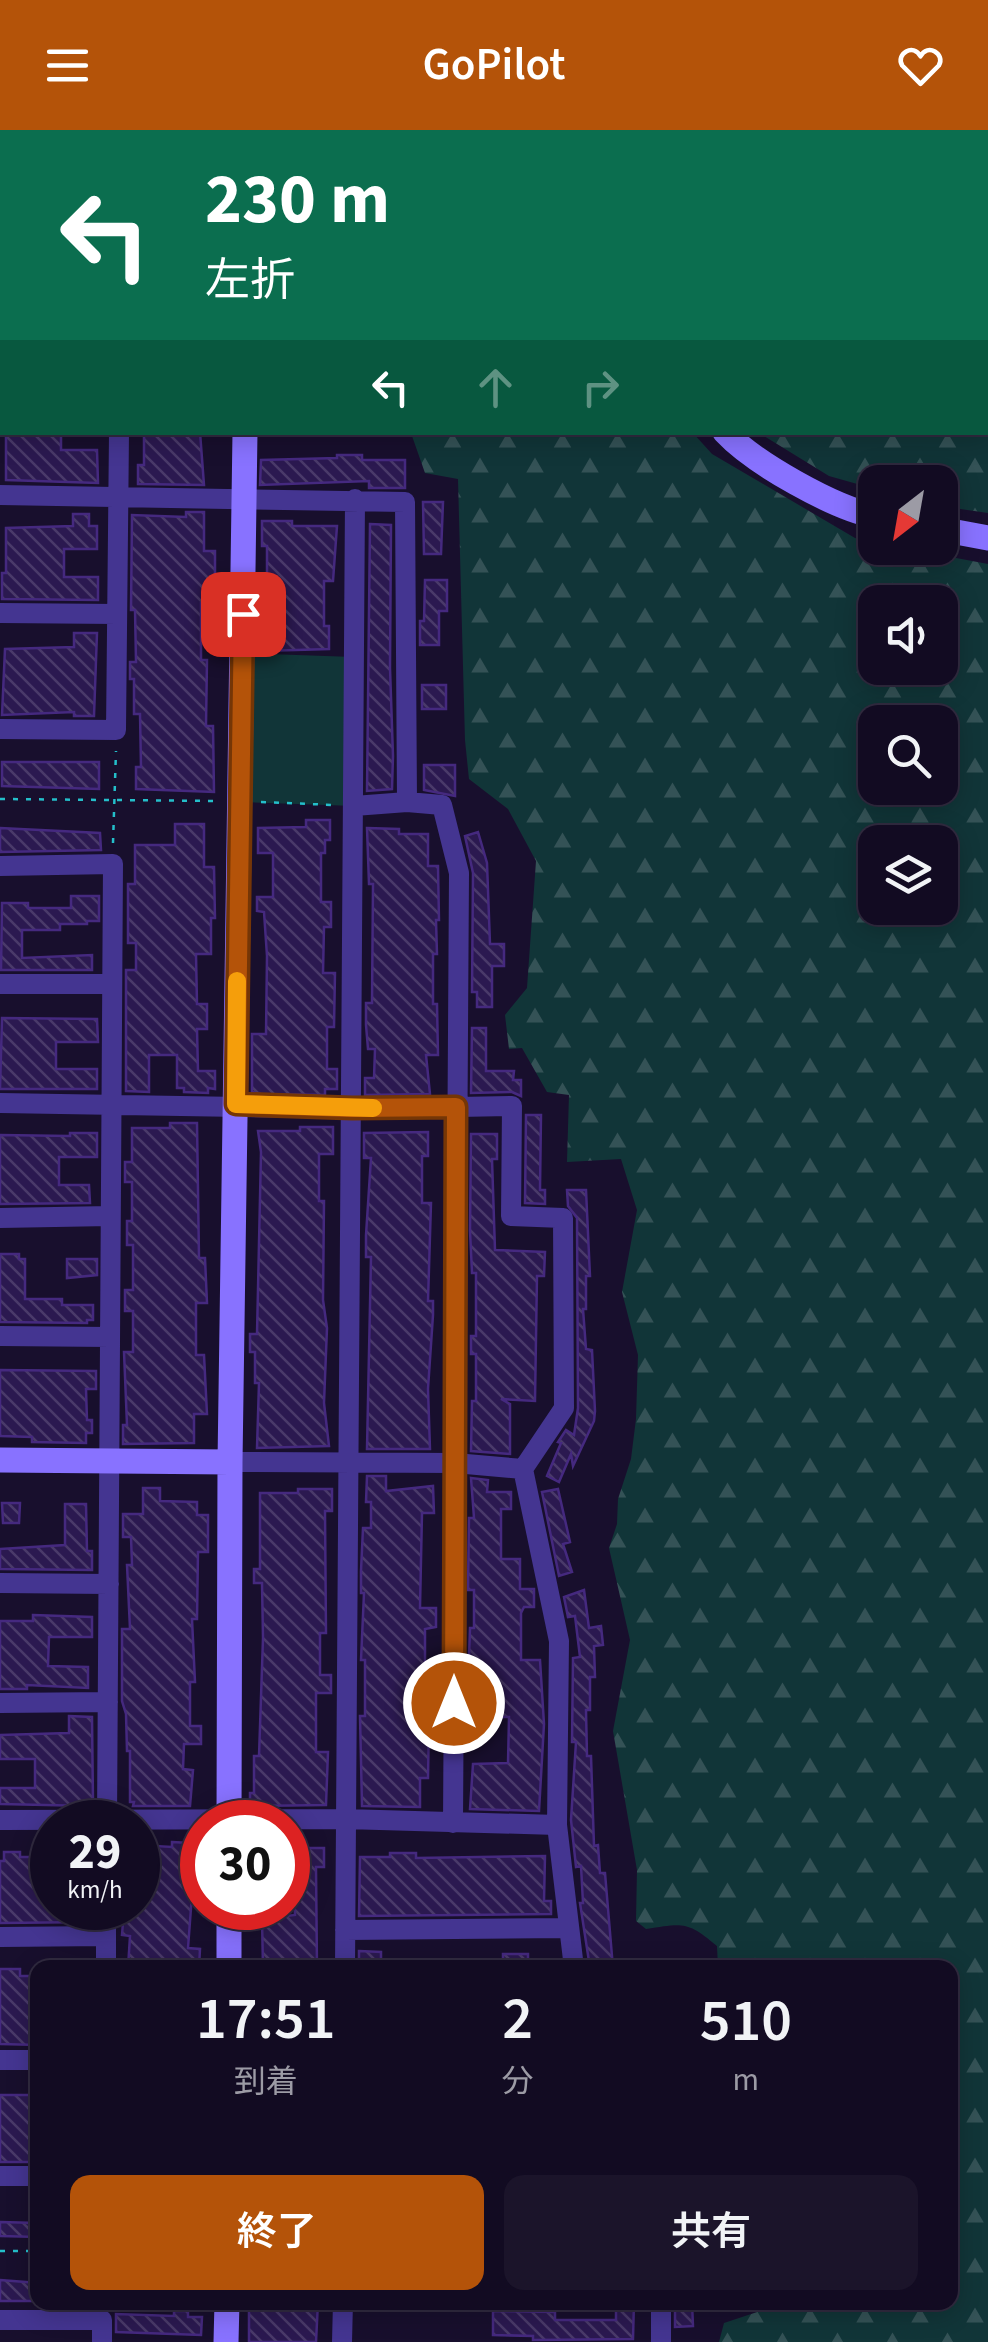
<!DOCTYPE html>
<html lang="ja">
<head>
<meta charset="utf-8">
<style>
  :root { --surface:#120b22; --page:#1b142a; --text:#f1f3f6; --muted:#9c9ba5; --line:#312b40; --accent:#b45309 }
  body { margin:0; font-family:"Source Sans 3","Noto Sans JP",sans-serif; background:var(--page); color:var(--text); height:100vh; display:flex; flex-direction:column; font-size:38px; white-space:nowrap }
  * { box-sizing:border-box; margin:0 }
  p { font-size:32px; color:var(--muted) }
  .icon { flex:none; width:55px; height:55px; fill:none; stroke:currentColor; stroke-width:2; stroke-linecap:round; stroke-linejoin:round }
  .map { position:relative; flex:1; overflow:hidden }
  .panel { position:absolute; left:30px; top:1830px; width:928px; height:350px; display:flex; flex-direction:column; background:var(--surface); border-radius:20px; box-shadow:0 5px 25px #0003,0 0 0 2px var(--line) }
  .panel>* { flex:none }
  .top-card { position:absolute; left:0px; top:0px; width:990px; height:305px; box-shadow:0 5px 25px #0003,0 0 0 2px var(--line); background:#0b6e4f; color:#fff; overflow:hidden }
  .needle { width:65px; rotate:211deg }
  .tools { position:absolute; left:858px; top:335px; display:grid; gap:20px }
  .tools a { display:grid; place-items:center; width:100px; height:100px; border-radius:20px; background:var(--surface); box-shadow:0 5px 25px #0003,0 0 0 2px var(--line); font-size:50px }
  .speed { position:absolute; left:30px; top:1670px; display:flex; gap:20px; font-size:50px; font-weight:700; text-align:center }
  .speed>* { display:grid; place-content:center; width:130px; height:130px; border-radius:50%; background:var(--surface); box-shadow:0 5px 25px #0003,0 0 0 2px var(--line); line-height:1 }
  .speed small { font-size:25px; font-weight:400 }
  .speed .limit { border:15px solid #d22; background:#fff; color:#111 }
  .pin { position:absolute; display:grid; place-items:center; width:85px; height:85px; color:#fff; margin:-42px; border-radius:20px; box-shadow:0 5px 15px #0006 }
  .me { position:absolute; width:110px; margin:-55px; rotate:0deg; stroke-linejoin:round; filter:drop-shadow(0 0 8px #0008) }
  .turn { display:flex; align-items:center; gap:35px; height:210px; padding:0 40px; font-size:45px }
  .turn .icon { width:130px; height:130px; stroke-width:2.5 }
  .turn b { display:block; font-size:70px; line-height:85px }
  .lanes { display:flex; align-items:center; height:95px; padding:0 40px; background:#0003; justify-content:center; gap:50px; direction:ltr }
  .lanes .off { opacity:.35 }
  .eta { display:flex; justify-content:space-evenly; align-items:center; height:170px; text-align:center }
  .eta b { font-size:60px; font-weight:600; line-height:70px }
  .button { display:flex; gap:20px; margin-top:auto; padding:20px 40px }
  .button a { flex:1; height:115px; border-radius:20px; background:var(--accent); color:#fff; font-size:40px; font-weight:600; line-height:115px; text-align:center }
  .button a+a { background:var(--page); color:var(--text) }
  header { display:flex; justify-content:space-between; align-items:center; height:130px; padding:0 40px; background:var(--accent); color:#fff; font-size:45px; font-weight:600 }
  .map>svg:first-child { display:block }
  .green { fill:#113538 }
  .forest { fill:url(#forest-firs); fill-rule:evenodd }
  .building { fill:url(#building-back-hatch); stroke:#45297f; stroke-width:2.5 }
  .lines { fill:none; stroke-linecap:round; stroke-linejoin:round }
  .path { stroke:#24bfca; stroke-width:2.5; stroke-dasharray:5 8; stroke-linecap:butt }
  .street { stroke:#443591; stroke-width:20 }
  .secondary { stroke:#8872ff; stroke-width:25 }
  .route-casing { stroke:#753606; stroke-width:25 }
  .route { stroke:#b45309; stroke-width:18 }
  .slow { stroke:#f59e0b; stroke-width:18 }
</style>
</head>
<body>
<header><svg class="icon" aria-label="menu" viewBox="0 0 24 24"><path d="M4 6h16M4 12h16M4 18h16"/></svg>GoPilot<svg class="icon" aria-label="heart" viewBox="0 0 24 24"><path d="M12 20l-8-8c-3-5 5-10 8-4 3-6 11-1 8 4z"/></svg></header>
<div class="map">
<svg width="988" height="2212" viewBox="0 0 988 2212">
  <defs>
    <pattern id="forest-firs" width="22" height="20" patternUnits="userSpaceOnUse" patternTransform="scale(2.5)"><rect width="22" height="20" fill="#113538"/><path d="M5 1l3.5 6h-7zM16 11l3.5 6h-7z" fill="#345256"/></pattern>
    <pattern id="building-back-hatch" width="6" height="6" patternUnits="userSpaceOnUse" patternTransform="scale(2.5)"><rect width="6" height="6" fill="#2b1950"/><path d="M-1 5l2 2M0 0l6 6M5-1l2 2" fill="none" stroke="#4a3a6a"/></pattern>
  </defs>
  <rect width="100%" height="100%" fill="#180f2d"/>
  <path class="green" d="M242,523L354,527V676L240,672Z"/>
  <path class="forest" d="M351,0H988V383L940,376V352H875V359L829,346L759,303L988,302V2Z
    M411,303H693L712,324L855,408L875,412V418H903L988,434V2212H719L724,2193L769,2178L770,2173L950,2172V1838L718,1837L717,1816C688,1791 683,1793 646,1799L636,1791L637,1740L613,1601L630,1510L609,1418L617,1394L618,1369L631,1329L636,1289L638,1225L622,1162L637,1080L621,1029L567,1032L569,965L547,962L522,918L509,919L505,885L527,858L536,731L508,679L469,649L465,610L458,349L425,343ZM875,472H940V538H875ZM875,592H940V658H875ZM875,712H940V778H875Z"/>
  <path class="building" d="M6,302H61V320H97L98,353L6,350Z
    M144,302H200L204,355L138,354V335H144Z
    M337,325H362V330H405V358H369V351L260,355L261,330L337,328Z
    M423,372H443L441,424H424Z
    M186,382H204V421H215V466H209V473H201V530H207L206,596H213L214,662L136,659V637H141L140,584H134V549H130V532H136L135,480H131L132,385L186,387Z
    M73,384H89V396H97V419H64V447H98V470L2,469V443H6V398L73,396Z
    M262,391H292V396H337L333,451H324V496H329V519L263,521L262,463H267V416H262Z
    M370,394L391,395L390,538L393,626L392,659L367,661Z
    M425,450H447V481H439V515H420V491H424Z
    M74,503H97L94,586H74V582L2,585L5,519L74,517Z
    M422,555H446V579H422Z
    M2,632H99V659L2,656Z
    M424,635H455V666L424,660Z
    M306,690H330V710H325V723H321V772H331V797H324L323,843H335L334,897H327V939H337V959H325V965L261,964L252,962V904H266L267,826L264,782L257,781V767H273V723H258V698L306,697Z
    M175,694H204V737H214L215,788H211V824H196L197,874H207V899H197L198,941H215V959L208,958V963L184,962V958H177V925H149V962L126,961V840H136V813H128V754H135V715H175Z
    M0,698L100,703L101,720L0,722Z
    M367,698L399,699V704H428V736H438L439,790H436L437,824H433V874H437L438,925H426L430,964L365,965V948H374L375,919H368L366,895V873H372L373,754H369Z
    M478,702L487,733L490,814H504V836H492V877H477V862H472L473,743L465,706Z
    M71,766H99V791H87V794H60V800H22V828L92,825V840H1L2,773H28V778H71Z
    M2,888L97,889L98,912H56V939H97V959H0Z
    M472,898H486V941H514L513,950H521V966L512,962L471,963Z
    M526,985H541L540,1060H545V1074L525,1073Z
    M170,993H197L199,1128H205L207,1173H196V1225H204L207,1284H194V1313L123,1314V1295H127L124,1222H133V1181H125V1160H133V1115H127V1091H132V1052H125V1032H132V998H170Z
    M300,997H333V1024H319V1071H324L323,1170L327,1198L324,1273L329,1316L257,1318L259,1253H255V1222H250V1204H257L261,1022L258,1001H300Z
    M428,1002V1026H422V1073H431L428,1171H433V1185L428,1259L430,1319H367L371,1127H366V1105L371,1028H364V1003Z
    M70,1003H97V1027H59V1055H89L90,1073L0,1074V1005L70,1006Z
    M471,1004H497V1029H492L495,1120L545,1122L544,1146H537L535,1271L501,1269L510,1274V1324L471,1321L472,1271H476V1224H471V1206H476V1143H472L470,1101Z
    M567,1060H586L590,1146H586V1179H583L586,1219L592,1220L595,1281L594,1291L573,1336L571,1324L559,1352L547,1346L561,1313L558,1312L566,1300L574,1305L578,1278L577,1088L568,1076Z
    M0,1124H19V1129H25V1169H62V1175H93V1190H87V1193L0,1192Z
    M67,1129H97V1145L67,1148Z
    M0,1240L96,1241V1259H86L87,1290H92V1303H86V1313L32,1312V1307L0,1306Z
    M367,1346H386V1361L433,1356L434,1383H422L420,1478H436V1497L425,1499V1540H436V1558H424V1592L429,1593L428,1648H420V1677L362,1676L360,1586H365V1530H361L364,1463H361V1441L363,1398H371V1372H366Z
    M471,1348L488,1350L487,1362H511V1379H501V1429H520V1459H534V1477H524L521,1483V1530H540L544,1594L539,1681L470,1679L473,1634L508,1633L509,1587H467L470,1498H474V1460H468L469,1388H474Z
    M143,1358H160V1371L197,1372V1385H208V1422H198L197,1489H192L195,1552H190V1596H201V1614H184L183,1639L193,1640L190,1676H133L134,1672H130V1621H127L126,1584L122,1571V1499H130L127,1435H132L131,1407H123V1384H143Z
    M298,1359H332V1381H325L326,1503H320V1545H331V1563H316V1622H328L326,1675L250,1676V1663H254V1626H259L263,1508L262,1453H254V1439H260V1363H298Z
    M558,1359L570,1412L563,1414L572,1442L559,1446L542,1362Z
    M2,1373H20L19,1393H3Z
    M65,1374H86L87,1421H92V1440L0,1439V1419L65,1415Z
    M584,1460L589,1498L601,1496L603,1515L594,1516L595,1547H590V1580H586L587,1626H591L594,1716L598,1715L600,1743H605L613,1838H590L580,1773H583L581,1736L576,1737L571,1690L576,1612H572L573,1528L580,1527L575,1486L568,1487L564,1467Z
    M33,1485L92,1487V1507H49L48,1536L88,1537V1558L27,1555V1559H0V1491H33Z
    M69,1586L92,1587L93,1672L90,1676L0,1674V1658H35V1629H0V1605L69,1603Z
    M172,1712L189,1713L188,1721L202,1722V1739L194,1738L188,1818L200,1819L199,1838H128L130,1806L122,1805L124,1780L138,1781V1715L172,1717Z
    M293,1718H324V1737H316L317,1838H263L262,1789L295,1785Z
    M4,1722H20V1727H52V1778H92V1792L0,1793V1731H4Z
    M390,1723H416V1728L545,1726L544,1771H551V1784L359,1786L360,1727H390Z
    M359,1821L381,1822V1838H359Z
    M503,1824H528V1838H503Z
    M0,1839H20V1846H38V1915L0,1914Z
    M0,1965H38V2032H0Z
    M0,2092L38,2093V2107L0,2106Z
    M0,2150L38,2153V2171H0Z
    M249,2172H318L316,2212H249Z
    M616,2172H634L633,2209L533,2210V2206L493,2205V2181L555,2182V2190H616Z
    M675,2172H692L693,2196L675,2197Z
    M174,2181H188V2187H202L201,2205L116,2202V2184L174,2186Z"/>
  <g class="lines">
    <path class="path" d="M480,2L481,0
      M0,669L218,671
      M261,672L333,675
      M113,713L116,621
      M0,2121H38"/>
    <path class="street" d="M248,0V2
      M0,128H2
      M0,248H2
      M0,365L405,372L407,672
      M0,483L117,484
      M0,599L116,600L119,302
      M354,676L407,672L442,675L459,743L453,1693
      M0,736L113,734L107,1692
      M0,854H111
      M0,973L352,979L512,976L511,1086L563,1088L564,1278L523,1339L559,1511L557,1695L574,1838
      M0,1088L110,1086
      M0,1206L110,1207
      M230,1332L455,1333L523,1339
      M0,1453L109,1454
      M0,1573L108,1572
      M0,1690L345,1689L557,1695
      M345,1800L567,1798
      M0,1807L106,1806
      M106,1838V1778
      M345,1838L355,369
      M0,1930H38
      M0,2046H38
      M661,2172V2212
      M0,2190H102V2212
      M342,2212L343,2172"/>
    <path class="secondary" d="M0,10H2
      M725,302C754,333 834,378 875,386
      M940,399L988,408
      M0,1330L230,1332
      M229,1692L230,1332L245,302
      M229,1838V1778
      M226,2212L227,2172"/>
  </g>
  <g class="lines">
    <g class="route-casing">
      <path id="route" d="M243,484L236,974L352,978L456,977L454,1573"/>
    </g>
    <use href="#route" class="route"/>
    <path class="slow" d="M237,851L236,974L373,978"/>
  </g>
</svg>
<div class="tools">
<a><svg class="needle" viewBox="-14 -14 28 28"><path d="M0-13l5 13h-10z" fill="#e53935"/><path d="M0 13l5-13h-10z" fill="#9c9ba5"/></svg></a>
<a><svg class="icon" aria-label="sound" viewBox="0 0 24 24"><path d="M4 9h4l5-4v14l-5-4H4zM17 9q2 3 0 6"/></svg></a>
<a><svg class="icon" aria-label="search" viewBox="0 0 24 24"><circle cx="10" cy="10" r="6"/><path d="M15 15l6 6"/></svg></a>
<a><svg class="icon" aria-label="layers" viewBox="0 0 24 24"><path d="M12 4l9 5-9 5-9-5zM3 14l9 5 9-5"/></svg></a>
</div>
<div class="speed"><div>29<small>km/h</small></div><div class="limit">30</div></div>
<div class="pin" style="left:243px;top:484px;background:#d93025"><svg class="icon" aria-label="arrive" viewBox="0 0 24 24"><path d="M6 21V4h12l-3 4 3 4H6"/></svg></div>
<svg class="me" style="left:454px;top:1573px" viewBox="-20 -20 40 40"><circle r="17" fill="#b45309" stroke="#fff" stroke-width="3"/><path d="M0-11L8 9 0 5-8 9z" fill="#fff"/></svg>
<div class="top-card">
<div class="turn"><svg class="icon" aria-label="left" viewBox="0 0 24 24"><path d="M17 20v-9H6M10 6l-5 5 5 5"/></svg><div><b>230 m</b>左折</div></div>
<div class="lanes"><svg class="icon" aria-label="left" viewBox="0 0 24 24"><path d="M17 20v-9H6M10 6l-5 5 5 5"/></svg><svg class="icon off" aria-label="ahead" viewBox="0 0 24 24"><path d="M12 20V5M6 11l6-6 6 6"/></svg><svg class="icon off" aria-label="right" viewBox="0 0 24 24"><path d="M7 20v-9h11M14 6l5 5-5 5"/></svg></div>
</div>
<section class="panel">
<div class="eta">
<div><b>17:51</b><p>到着</p></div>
<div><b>2</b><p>分</p></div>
<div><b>510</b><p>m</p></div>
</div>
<div class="button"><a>終了</a><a>共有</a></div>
</section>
</div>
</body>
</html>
